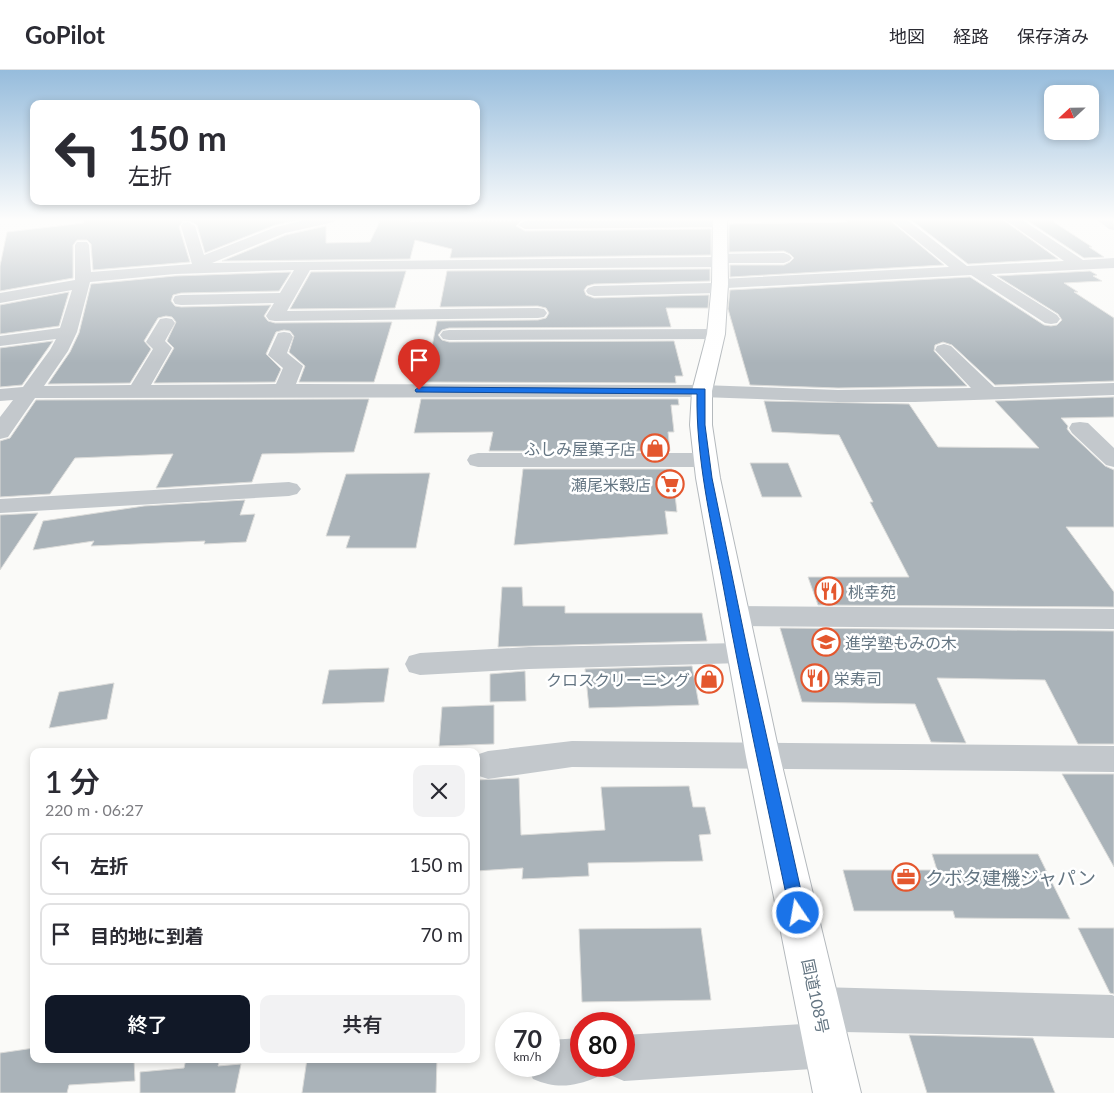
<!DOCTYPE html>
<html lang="ja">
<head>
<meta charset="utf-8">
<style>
  :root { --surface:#fff; --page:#f2f2f3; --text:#2b2b33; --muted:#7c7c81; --line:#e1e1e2; --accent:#111827 }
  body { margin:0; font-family:Lato,"Noto Sans JP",sans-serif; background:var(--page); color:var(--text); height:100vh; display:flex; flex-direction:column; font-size:19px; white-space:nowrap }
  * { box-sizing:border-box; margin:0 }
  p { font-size:16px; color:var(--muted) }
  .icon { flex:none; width:28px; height:28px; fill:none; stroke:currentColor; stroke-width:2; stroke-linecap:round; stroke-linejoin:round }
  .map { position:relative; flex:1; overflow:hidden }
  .drawer { position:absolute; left:30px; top:678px; width:450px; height:315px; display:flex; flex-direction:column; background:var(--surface); border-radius:10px; box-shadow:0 2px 8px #0003 }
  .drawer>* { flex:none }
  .banner { position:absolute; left:30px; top:30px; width:450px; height:105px; border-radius:10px; box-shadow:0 2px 8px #0003; background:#fff; color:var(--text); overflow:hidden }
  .needle { width:32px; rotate:248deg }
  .tools { position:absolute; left:1044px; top:15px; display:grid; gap:10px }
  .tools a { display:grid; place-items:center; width:55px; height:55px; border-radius:10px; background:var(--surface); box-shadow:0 2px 8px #0003; font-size:25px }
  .speed { position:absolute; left:495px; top:942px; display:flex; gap:10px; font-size:25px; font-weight:700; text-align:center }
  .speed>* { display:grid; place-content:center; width:65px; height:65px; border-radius:50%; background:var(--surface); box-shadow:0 2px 8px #0003; line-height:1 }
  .speed small { font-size:12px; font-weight:400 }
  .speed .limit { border:8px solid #d22; background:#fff; color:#111 }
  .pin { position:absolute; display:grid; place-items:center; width:42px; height:42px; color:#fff; margin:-51px -21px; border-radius:50% 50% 50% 0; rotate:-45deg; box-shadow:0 0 5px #0007 }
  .pin .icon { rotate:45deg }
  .me { position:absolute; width:55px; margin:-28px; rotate:348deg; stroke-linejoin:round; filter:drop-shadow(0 0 4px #0008) }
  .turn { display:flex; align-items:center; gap:18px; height:105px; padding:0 15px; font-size:22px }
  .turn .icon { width:65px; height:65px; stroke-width:2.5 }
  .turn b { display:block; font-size:35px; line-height:42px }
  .round { display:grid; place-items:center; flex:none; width:52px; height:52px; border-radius:10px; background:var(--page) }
  .summary { display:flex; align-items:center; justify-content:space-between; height:85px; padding:0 15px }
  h1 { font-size:30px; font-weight:600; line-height:38px }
  .button { display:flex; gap:10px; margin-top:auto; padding:10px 15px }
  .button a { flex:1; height:58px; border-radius:10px; background:var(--accent); color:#fff; font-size:20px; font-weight:600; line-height:58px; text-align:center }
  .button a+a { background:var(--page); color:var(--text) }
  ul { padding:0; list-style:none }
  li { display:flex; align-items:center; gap:15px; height:62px; margin:0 10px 8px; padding:0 5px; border:2px solid var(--line); border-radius:10px }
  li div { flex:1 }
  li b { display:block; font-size:19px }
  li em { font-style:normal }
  header { display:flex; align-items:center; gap:30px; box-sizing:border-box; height:70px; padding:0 25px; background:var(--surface); border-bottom:1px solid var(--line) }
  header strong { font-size:24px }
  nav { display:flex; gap:28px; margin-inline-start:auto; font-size:18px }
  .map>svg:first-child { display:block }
  .building { fill:#aab3b9; stroke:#dcdcda }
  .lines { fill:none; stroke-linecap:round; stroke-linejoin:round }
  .highway-casing { stroke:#b4b9bd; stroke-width:2 }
  .minor { fill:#c3c8cc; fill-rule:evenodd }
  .highway { fill:#fff; fill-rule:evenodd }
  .route { fill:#1a73e8; stroke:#114b97 }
  .labels { text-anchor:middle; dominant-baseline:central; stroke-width:5; stroke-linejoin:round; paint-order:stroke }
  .poi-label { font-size:16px; fill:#657683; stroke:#fff; text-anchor:end }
  .street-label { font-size:16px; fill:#657683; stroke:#fff }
  .near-poi-label { font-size:19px; fill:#657683; stroke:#fff; text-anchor:start }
</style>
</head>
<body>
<header>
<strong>GoPilot</strong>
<nav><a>地図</a><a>経路</a><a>保存済み</a></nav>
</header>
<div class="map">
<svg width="1114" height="1023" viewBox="0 0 1114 1023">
  <rect width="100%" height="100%" fill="#fafaf8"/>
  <path class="building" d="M84,149H300L275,155L205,183L197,155L189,150L183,151L179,157L190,192L93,200L91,174L87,170H77L73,175V208L0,221V196L7,162L84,153Z
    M381,149H412L410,152L521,151L516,156L525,161L711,159V185L450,188L452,179L415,170L410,189L222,191L286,165L326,156V173L370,172Z
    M845,149H888L944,195L730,207V195H784L790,192L794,188L790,184L784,181L729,182V154L848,152Z
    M910,149H1002L1058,189L968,194Z
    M1025,149H1049L1092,177H1089L1104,187L1084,188Z
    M710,199V211L594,214L587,216L584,220L586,225L594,228L709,225L708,238H666L671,257L449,258L442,260L438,265L442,270L449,272L674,271L683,306H675L676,313L425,312L437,251L538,250L546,248L549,243L546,238L538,236L440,237L447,201Z
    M406,201L395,238L290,239L311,202Z
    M1090,201L1097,205L1093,206L1102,211L1064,213L1078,222H1074L1114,248V311L995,315L952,275L943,272L935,275L934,281L967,316L838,318L750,315L728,239L730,220L970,207L1044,255L1051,256L1057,255L1062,250L1058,244L997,206Z
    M291,202L279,221L181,223L173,225L171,231L175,236L181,237L271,235L264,246L268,251L275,253L392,252L374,312H299L305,296L289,282L294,266L290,261L284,260L276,262L266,284L281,299L275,312L154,313L174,278L167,271L176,252L172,247L166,246L158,248L144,271L151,279L130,313L48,314L70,282L79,263L91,214L175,206Z
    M69,222L59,256L0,264V235Z
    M53,271L22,315L0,317V278Z
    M1114,327V347L1061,348L1068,356L1067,359L1071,364L1105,396L1114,400V457H1066L1114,522V537L818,535L808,507H909L870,432H873L839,365L772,362L764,331L909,334L938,377L1039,378L995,331Z
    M369,329L354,382L262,384L252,412L156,418L173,384L75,388L50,424L0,427V371L10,368L36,330Z
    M421,329H678L679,335H671L674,362H668L670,381H489L493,362L414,363Z
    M750,393H788L802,427H762Z
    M523,399H672L677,442L665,441L668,464L514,475Z
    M430,403L416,478H346L350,466H326L346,404Z
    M245,430L240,445L255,444L246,472L204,474L205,471L91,476L94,471L33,480L43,451L144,436Z
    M38,443L0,500V445Z
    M502,517H522L523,536H565V543H702L707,571L498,577Z
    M780,558L1114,561V674H1078L1045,610L937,608L966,673L931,672L915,634L802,632Z
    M692,596L699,635L589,638L585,599Z
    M389,598L384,632L322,634L329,600Z
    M525,601L526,631L490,632V604Z
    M114,613L107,649L49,658L59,622Z
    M494,635V674L439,676L442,637Z
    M1062,704H1114V797Z
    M519,708L521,765L605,760L601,717L689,716L693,737H705L711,764L699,765L703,791L588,793L589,806L522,809L523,798L476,801V710Z
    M932,784H1038L1070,849L955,848L953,841H854L843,800H937Z
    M701,858L711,930L582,932L579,859Z
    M1078,858H1114V924L1110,923Z
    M909,965L1033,968L1055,1023H927Z
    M34,978V989H134L135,1011L69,1015L67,1023H0V983Z
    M186,989H220L218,996L241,994L235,1023H140V1002L184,998Z
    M307,989H437L436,1023H302Z"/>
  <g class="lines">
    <g class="highway-casing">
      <path id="highway" d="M713,149H727L728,214L725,264L712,321V355L720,408L780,687L861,1023H813L746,687L696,408L690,355L692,321L707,264L712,214Z"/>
    </g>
    <path class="minor" d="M309,149H336L334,152L285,163L212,193L713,187L720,184L784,183L789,185L792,188L789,191L784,193H727L720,197L310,200L287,241L538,238L544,239L547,243L544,247L538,248L275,251L269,250L266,246L274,233L181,235L175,234L173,230L175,226L181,225L280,223L294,200L175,204L90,212L77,262L68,281L44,316L131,315L153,279L146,272L160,249L166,248L172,249L175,253L165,271L172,278L151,315L276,314L283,298L268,285L278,263L284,262L290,263L293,267L287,283L303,296L296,314L702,315L838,320L971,318L935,280L937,276L944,274L951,276L994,317L1114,313V325L915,332H838L702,327L35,328L8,367L0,369V347L13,330L0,331V319L23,317L50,280L56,269L0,276V266L60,258L72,220L0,233V223L75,210V175L77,172H87L89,175L91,202L192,194L181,156L183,153L188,152L195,156L204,185L276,157Z
      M890,149H906L967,196L1064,191L1004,149H1021L1083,190L1114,188V198L991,204L1057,245L1060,249L1057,253L1051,254L1045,253L971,205L727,218L725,221L719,223L594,226L588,224L586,221L588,218L594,216L712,213L720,209L949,197Z
      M1096,149H1113L1114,160L1109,159Z
      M720,150L727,154L725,157L525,159L518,155L525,151Z
      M716,259L722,260L725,264L722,268L716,269L449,270L443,269L440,265L443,261L449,260Z
      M1080,352L1088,353L1114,378V397L1106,395L1072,363L1069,358L1072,353Z
      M478,383H705L713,385L716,390L713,395L705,397H478L470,395L467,390L470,385Z
      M289,412L297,414L301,419L297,424L289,426L0,443V429Z
      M734,536L1114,539V559L734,556L724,553L720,546L724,539Z
      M742,573L753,576L757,583L753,590L742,593L529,599L420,605L409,602L405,594L409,586L420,583L529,577Z
      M572,671L1114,676V702L572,697L488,709L476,705V685L488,681Z
      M819,917L1112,925L1114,926V968L844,962L850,975L843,991L827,998L624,1011L608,1004L605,996H624V965L803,954L797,939L803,923Z
      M581,968V996H602L597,1007C574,1017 556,1019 533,1009L527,996H549V970Z"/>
    <use href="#highway" class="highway"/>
  </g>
  <linearGradient id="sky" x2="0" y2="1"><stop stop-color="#96bcdc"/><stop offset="0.51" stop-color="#fdfdfc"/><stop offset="1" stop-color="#fdfdfc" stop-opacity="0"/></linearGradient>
  <rect width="1114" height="293" fill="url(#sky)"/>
  <path class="route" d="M419,317L705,319V355L712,408L748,583L806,843L804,848L798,850L792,848L790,843C767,734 743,625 723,515C711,452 696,388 697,324L416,322L415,320Z"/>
  <defs>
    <g id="shop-ring" transform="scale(1.4375)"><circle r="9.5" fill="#fff" stroke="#e4572e" stroke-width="1.5"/><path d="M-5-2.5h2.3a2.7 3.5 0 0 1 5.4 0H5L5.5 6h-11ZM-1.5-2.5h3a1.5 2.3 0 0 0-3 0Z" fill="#e4572e"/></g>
    <g id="supermarket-ring" transform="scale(1.4375)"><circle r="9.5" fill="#fff" stroke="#e4572e" stroke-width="1.5"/><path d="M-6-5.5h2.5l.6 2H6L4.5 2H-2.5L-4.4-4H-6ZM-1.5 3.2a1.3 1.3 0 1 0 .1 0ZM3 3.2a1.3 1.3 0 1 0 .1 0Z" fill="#e4572e"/></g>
    <g id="restaurant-ring" transform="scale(1.4375)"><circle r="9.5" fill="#fff" stroke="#e4572e" stroke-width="1.5"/><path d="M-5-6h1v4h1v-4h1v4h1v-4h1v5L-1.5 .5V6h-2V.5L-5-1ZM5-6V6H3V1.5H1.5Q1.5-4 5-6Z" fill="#e4572e"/></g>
    <g id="school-ring" transform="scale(1.4375)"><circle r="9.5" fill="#fff" stroke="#e4572e" stroke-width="1.5"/><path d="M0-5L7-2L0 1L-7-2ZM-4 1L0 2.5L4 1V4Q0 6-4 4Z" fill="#e4572e"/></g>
    <g id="office-ring" transform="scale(1.4375)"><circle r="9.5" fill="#fff" stroke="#e4572e" stroke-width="1.5"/><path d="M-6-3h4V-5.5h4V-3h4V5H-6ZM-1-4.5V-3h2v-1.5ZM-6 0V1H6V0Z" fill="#e4572e"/></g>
  </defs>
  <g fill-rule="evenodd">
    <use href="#shop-ring" x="655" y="378"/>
    <use href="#supermarket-ring" x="670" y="414"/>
    <use href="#restaurant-ring" x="829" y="521"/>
    <use href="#school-ring" x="826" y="572"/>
    <use href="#restaurant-ring" x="815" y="608"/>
    <use href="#shop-ring" x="709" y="609"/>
    <use href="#office-ring" x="906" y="807"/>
  </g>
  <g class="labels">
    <g class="poi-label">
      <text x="636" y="378">ふしみ屋菓子店</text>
      <text x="651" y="414">瀬尾米穀店</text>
      <text x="848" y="521" text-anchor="start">桃幸苑</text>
      <text x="845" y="572" text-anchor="start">進学塾もみの木</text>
      <text x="834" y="608" text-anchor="start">栄寿司</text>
      <text x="690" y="609">クロスクリーニング</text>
    </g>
    <g class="street-label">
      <text transform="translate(816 926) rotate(78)">国道108号</text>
    </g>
    <g class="near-poi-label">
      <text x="925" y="807">クボタ建機ジャパン</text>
    </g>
  </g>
</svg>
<div class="tools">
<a><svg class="needle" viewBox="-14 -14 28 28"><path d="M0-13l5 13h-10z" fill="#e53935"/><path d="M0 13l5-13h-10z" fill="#7c7c81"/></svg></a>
</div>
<div class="speed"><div>70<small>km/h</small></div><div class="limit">80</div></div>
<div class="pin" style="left:419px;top:320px;background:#d93025"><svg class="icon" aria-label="arrive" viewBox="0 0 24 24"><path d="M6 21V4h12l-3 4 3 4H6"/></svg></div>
<svg class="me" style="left:798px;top:843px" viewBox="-20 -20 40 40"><circle r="17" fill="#1a73e8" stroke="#fff" stroke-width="3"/><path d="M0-11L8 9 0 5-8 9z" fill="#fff"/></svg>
<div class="banner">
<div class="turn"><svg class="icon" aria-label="left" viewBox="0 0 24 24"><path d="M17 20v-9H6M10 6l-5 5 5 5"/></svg><div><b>150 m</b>左折</div></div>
</div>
<section class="drawer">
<div class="summary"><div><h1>1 分</h1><p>220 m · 06:27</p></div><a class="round"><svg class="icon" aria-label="close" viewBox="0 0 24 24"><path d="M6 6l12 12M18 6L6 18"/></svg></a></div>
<ul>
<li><svg class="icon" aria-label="left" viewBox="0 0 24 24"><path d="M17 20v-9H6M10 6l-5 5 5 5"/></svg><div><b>左折</b></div><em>150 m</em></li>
<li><svg class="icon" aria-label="arrive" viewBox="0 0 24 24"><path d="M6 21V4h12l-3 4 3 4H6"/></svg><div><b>目的地に到着</b></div><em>70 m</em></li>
</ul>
<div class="button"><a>終了</a><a>共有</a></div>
</section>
</div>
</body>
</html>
